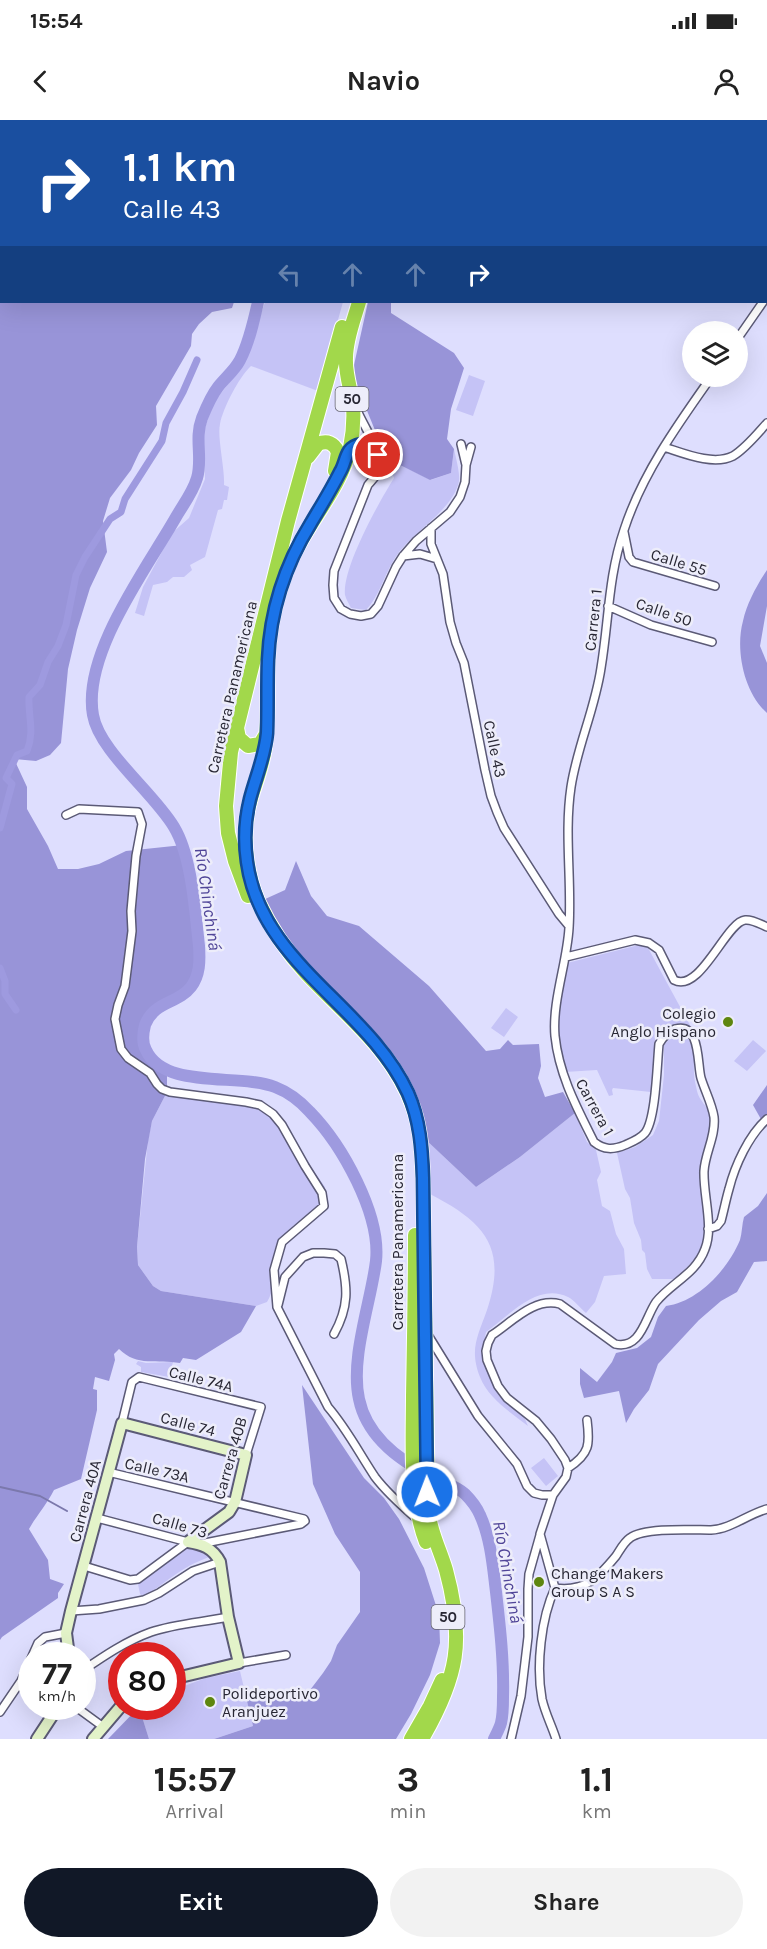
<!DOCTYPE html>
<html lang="en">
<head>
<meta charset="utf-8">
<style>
  :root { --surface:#fff; --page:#f2f2f2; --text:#222; --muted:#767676; --accent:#111827 }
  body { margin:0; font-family:Karla,sans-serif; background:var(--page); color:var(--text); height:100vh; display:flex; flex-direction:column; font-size:22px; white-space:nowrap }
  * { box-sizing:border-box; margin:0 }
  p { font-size:20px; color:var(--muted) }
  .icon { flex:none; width:33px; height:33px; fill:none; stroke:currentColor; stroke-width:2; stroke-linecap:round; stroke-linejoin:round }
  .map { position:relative; height:1619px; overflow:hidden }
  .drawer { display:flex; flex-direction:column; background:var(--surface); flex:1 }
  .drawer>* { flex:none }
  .guide { position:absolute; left:0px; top:0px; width:768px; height:183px; box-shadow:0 6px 24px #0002; background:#1a4fa0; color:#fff; overflow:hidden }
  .buttons { position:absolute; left:682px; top:201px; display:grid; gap:12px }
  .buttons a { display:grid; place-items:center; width:66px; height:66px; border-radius:50%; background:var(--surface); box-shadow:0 6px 24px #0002; font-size:30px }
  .speed { position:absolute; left:18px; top:1522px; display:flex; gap:12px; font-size:30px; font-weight:700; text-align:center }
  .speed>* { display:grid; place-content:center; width:78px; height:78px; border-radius:50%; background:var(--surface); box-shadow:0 6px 24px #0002; line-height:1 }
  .speed small { font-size:15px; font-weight:400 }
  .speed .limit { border:9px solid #d22; background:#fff; color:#111 }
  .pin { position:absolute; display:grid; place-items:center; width:51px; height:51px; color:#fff; margin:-26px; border:3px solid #fff; border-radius:50%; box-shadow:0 2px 6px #0007 }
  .me { position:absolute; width:66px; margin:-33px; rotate:359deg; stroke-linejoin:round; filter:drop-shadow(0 0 4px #0008) }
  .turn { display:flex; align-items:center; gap:21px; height:126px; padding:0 24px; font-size:27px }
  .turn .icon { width:78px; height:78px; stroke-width:2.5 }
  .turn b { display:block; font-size:42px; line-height:51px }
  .lanes { display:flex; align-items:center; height:57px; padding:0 24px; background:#0003; justify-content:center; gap:30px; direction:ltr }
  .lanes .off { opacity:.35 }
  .eta { display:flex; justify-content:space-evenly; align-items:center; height:102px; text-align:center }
  .eta b { font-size:36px; font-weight:700; line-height:42px }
  .cta { display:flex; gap:12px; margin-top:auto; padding:12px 24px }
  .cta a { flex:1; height:69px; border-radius:36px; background:var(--accent); color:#fff; font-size:24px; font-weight:700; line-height:69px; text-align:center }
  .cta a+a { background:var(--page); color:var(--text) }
  .status { display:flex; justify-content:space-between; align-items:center; height:42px; padding:0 30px; background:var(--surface); direction:ltr }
  .status svg { height:16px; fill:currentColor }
  header { display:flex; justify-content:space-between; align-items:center; height:78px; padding:0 24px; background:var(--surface); font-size:27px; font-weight:700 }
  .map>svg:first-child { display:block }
  .green { fill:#c5c3f6 }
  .forest { fill:#9894d8 }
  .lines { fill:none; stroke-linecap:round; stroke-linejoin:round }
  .stream { stroke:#7b78ac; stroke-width:2 }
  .canal { stroke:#9e9adf; stroke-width:7 }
  .river { stroke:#9e9adf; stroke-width:12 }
  .street-casing { stroke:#5b5a76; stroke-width:10 }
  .secondary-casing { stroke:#5b5a76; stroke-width:14 }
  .highway-casing { stroke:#fff; stroke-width:16 }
  .street { stroke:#fff; stroke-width:7 }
  .secondary { stroke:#e3f3c9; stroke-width:10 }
  .highway { stroke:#a2d84b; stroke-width:14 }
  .route-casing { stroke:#114b97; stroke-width:15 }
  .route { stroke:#1a73e8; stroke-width:10 }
  .poi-dot { fill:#5e860f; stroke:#ededfa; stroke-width:2 }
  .labels { text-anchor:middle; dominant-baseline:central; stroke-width:5; stroke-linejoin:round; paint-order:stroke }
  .shield { fill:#ededfa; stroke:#63626f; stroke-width:1.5 }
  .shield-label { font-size:15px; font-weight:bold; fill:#282734 }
  .street-label { font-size:16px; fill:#282734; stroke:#ededfa }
  .poi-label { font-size:16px; fill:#282734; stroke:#ededfa; text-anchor:start }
  .water-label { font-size:18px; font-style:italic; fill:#504598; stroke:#ededfa }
</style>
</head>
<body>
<div class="status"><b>15:54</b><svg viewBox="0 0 49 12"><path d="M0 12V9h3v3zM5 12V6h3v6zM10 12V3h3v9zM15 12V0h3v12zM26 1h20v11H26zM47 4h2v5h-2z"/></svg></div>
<header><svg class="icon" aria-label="back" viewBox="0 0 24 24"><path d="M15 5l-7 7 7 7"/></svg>Navio<svg class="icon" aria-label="person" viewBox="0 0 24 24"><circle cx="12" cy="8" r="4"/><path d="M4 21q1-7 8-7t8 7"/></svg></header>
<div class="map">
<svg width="767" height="1619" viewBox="0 0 767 1619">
  <rect width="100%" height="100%" fill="#dedefe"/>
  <path class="green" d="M265,182H343L318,271L251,246C239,257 223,288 220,304C217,318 225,348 224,365L229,367L227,380H224L222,389L218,390L205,437L190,445L192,450L184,457H173L167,462L153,465L144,496L135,493L143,467L172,413L189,398L205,359L203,313L214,282L244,244Z
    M469,255L485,261L473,296L456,290Z
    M454,329C456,339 460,352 459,361C453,391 411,412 395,438C384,455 380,475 366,490L351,488C349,484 346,479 345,475C342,448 379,382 394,358L388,342L402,346L431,360L451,353Z
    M635,826H647L691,907C675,902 664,903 655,919L651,972L613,968L612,970L613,975L609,976L597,950L565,952C553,914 561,882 567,843Z
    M506,888L518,897L504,917L491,908Z
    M679,914C699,922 693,937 694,953C694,959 696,966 697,971C699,981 708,986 710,995C713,1013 702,1032 701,1050C699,1071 708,1103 703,1123C699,1138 685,1149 674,1159H652L647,1149L645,1133L642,1130L641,1120L634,1103L630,1078L625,1069L617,1033L635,1027L653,1015L659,1001L664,955V925L672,916Z
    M753,920L766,931L747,951L734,941Z
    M167,972L253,981L275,996L325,1067C326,1097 299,1094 285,1115C273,1133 279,1163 267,1182L256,1186L161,1171L153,1166L138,1145L137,1127L148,1020L152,1001Z
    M575,993L587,1022L596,1030L601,1052L597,1060L602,1086L610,1091L616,1114L624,1129L626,1154L604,1156L595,1182L586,1193C580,1188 574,1180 568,1177C537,1162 509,1196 486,1212L482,1235L489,1256L501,1278L524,1297L528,1306C510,1292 489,1279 480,1257C469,1229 478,1216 487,1190C508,1127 484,1102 430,1074L425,1019L476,1067L520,1037Z
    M138,1241L146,1243L173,1242L169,1257L141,1252V1247L136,1244Z
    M544,1338L558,1356L546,1366L531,1348Z
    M189,1425L213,1436C185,1444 168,1461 144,1477L140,1474L138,1464L147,1458Z
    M240,1551L253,1606L214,1619H149L139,1587H172L173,1570L206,1558Z"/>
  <path class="forest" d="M9,0H329L328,2L8,1Z
    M1,16L2,182H234L232,188L212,192L199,204L192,214L191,226L156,286L157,305L139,333L131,350L110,378L103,401L107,432L90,468L77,510L68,549L61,623L50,635L36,641L14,639L27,667V689L48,726L58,749H78L99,744L126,731L183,725C189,747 191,770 195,793C197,812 202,834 198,853C193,877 173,875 158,887C146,897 139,914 145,929C149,938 159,946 167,952V972L152,1001L145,1039L137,1127L138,1145L153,1166L161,1171L256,1186L241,1212L196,1240L183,1238L180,1243C157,1239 137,1247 119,1229L114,1234L115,1240L109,1261L95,1257L93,1269L97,1270V1290L81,1359L54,1370C47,1384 37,1395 29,1409L48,1440L50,1459L64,1464L58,1473V1478L2,1517L0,1520V18Z
    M368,182H391V193L454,233L464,248L451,289L447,319L454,329L451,353L430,360L402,346L388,342L352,254Z
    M767,450V486L760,526L767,543V593C744,573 735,530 743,501C747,483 757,465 767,450Z
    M296,741L311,776L327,796L359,806L429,866L486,931L500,929L508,920L513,925L539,924L541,946L538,958L545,977L563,972L575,993L520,1037L476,1067L425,1019L417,986L288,824L263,780L285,770Z
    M767,965V998L762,1001L753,985Z
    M767,1073V1141L754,1142L737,1172L721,1181L699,1200L658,1244L649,1270L634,1289L626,1303L619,1271L584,1278L580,1264V1248L597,1262L612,1242L616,1233L637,1228L651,1217L658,1197L666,1186C698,1182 728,1149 740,1120C742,1113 742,1104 744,1097L758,1086Z
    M302,1265L364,1358L384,1378L399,1399L424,1448L439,1495L440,1523L430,1555L411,1594L396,1619H214L253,1606L246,1577L288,1573L307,1574L323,1553L331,1541L337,1525L360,1492V1452L335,1414L313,1364Z
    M139,1587L149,1619H108Z"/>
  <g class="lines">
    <path class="stream" d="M0,1367L40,1376L67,1391"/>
    <path class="canal" d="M0,708L12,664L6,658L17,635L27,631C35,611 28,597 29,577L40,565L48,542L58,526L66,505L76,455L85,437L110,399L121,392L125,379L162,321L166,303L183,272L197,240
      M0,848L5,861V874L16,890"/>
    <path class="river" d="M316,2L317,0
      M258,182C254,200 249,223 240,240C235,250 225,258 218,267C211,276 206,288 202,298C194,319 203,338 197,358C193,372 183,385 176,397C147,448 82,534 93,595C99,631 154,673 174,707C192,737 195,791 199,826C200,841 200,855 191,867C178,884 154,881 145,905C143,913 142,923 146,930C164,970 239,953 275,967C288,972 301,982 310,992C342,1025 381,1094 376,1141C371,1182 350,1238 359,1279C367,1318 401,1342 435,1358C445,1363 456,1366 465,1374C471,1380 477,1388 480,1395C491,1419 493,1448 496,1472C500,1507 504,1542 503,1577C503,1585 503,1595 501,1603C500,1607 496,1615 494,1619"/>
    <g class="street-casing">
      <path id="street" d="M742,0L743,2
        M766,29H767
        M766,150L767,151
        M766,167L767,165
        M738,218L763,182
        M357,290C363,305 383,334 379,349C377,356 372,360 368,365L334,451L333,465L334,478L341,489L350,494L361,496L371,494L378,486L396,447L403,436L416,421L450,392L460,377L465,362L466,345L471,327
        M461,324L466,345
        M664,327C683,333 713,346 733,336C746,328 757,314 767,303
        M351,329L360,324L374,325
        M431,408V424L443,454L450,502L456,523L464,543L485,650L491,676L497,692L504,708L559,794L569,806
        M624,412L629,437L633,442L715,466
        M403,436L420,434L437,439
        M608,486L651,505L712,522
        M66,695L79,689L138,692L142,704L136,736L131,791L132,811L125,866L118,885L115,899L121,929L128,938L150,953L157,964L162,969L170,972L246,982L260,985L273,994L282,1005L305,1046L322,1073L324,1086L282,1122L274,1150L277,1187L328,1287C347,1309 359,1333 375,1357C387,1373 403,1387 418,1400
        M566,837L635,820L649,823L659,830L674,860C700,874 726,802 745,800C752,799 760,804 767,807
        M708,1109L717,1106L721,1101C724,1090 726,1079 729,1069C735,1045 749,1015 767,999
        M278,1185L285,1157L303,1137L313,1133H324L335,1134L341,1139C348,1168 349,1187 334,1214
        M428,1215L478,1296L517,1344L527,1366L534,1373L542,1375H553
        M122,1303L132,1262L139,1257L261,1287L246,1335
        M568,1348C590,1334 590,1324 587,1300
        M108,1352L304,1399L305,1401L301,1404L200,1424
        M97,1398L188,1422
        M84,1446L130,1460L138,1459L188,1422
        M555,1468C585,1472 598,1458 616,1436C620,1430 624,1422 630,1418C645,1407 692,1410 711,1410C731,1409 748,1394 767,1389
        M71,1491L99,1489L144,1480L159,1473L193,1451L220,1442
        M239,1543L286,1535
        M82,1551C104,1536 126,1521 151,1512C174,1504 204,1502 228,1497
        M76,1587L102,1606
        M0,1592L21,1561L38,1523L45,1517L66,1513
        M511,1619L521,1576L528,1517V1469L529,1454L540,1415
        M556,1619C552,1606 545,1593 542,1579C536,1546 541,1498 555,1468L540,1414L553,1375L566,1357L568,1348L565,1340L551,1319L536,1301L507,1278L498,1266L487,1240L486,1231L488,1223L492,1215C512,1202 534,1177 560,1184L615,1224C641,1230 645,1198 656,1182C671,1163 696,1154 705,1129C714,1107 703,1075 704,1051C705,1033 716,1016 714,997C712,984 705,971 701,958C697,944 701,902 675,909C667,912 663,917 659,924C657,944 656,999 645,1013C640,1019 632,1022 625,1025C613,1030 604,1030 594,1022C577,988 559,955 555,916C552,881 567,843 569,808C572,761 564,714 571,667C577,627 595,589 601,548C609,500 608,457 624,410C642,354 678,304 712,256"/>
    </g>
    <g class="secondary-casing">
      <path id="secondary" d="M69,1536L66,1513L71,1491L122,1303L246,1335L235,1382L229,1392L188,1422
        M172,1559L239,1543L228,1497L220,1442C213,1428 202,1424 188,1422
        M37,1619L58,1587
        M93,1619L122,1585"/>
    </g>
    <g class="highway-casing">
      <path id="highway" d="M443,2L445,0
        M457,2L459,0
        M359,182C354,200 346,219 346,238C345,254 351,269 353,285C354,299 353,314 350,328C340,371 304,406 288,447C276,477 269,508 268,540C267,569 269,598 265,627C263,644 256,661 251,678C241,710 245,750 258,781C270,807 287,832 306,853C345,895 393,930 413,987C421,1010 422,1033 423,1058L428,1392C431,1413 440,1430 446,1450C465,1520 458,1557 422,1619
        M308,337L318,324C327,320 334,323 338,332L335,351
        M237,608L239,618L248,626L260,624L266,614
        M248,776L235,741L228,713L226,686L231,632L288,401L342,207
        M415,1115C415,1169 414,1222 413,1276C413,1322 409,1378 426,1422
        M411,1619L430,1586L442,1560"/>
    </g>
    <use href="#street" class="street"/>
    <use href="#secondary" class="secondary"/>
    <use href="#highway" class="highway"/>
  </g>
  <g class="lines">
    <g class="route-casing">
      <path id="route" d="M378,335L374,325C366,323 355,323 349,331C345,337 344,346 340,352C331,370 321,386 311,403C285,445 270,491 268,540C267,564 268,589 267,613C265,636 256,656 250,679C245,699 244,722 247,742C261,844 368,886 408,973C420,1000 422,1029 423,1058L427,1372"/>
    </g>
    <use href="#route" class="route"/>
  </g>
  <g class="poi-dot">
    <circle cx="728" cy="902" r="6"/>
    <circle cx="539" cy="1462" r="6"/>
    <circle cx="210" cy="1582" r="6"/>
  </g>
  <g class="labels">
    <g class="shield">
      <rect x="335.5" y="267" width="33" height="24" rx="4.5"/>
      <rect x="431.5" y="1485" width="33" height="24" rx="4.5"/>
    </g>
    <g class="shield-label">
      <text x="352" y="279">50</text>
      <text x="448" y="1497">50</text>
    </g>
    <g class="street-label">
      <text transform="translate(679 442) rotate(17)">Calle 55</text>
      <text transform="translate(664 492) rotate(19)">Calle 50</text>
      <text transform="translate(593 500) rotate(-84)">Carrera 1</text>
      <text transform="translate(232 567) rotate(-77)">Carretera Panamericana</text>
      <text transform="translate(495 629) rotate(78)">Calle 43</text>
      <text transform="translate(595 987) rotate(61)">Carrera 1</text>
      <text transform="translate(397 1122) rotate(-90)">Carretera Panamericana</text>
      <text transform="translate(201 1259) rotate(14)">Calle 74A</text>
      <text transform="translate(188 1304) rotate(15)">Calle 74</text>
      <text transform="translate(230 1338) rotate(-74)">Carrera 40B</text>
      <text transform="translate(157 1350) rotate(13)">Calle 73A</text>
      <text transform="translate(85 1381) rotate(-75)">Carrera 40A</text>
      <text transform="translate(180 1405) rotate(16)">Calle 73</text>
    </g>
    <g class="poi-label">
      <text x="716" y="893" text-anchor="end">Colegio<tspan x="716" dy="18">Anglo Hispano</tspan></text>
      <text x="551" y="1453">Change Makers<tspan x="551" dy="18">Group S A S</tspan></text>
      <text x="222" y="1573">Polideportivo<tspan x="222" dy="18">Aranjuez</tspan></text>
    </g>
    <g class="water-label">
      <text transform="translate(208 779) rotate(82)">Río Chinchiná</text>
      <text transform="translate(508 1452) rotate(80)">Río Chinchiná</text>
    </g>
  </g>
</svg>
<div class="buttons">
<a><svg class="icon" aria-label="layers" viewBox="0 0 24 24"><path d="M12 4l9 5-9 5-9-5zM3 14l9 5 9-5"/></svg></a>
</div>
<div class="speed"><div>77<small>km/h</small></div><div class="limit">80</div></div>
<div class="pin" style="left:378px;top:335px;background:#d93025"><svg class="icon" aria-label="arrive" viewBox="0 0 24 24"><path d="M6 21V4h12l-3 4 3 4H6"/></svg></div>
<svg class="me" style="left:427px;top:1372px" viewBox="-20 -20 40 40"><circle r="17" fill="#1a73e8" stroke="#fff" stroke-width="3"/><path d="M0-11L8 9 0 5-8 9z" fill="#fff"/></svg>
<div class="guide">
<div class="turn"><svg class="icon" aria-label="right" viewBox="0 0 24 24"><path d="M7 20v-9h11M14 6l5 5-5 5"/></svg><div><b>1.1 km</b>Calle 43</div></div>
<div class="lanes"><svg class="icon off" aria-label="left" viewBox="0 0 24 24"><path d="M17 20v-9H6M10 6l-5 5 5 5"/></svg><svg class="icon off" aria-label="ahead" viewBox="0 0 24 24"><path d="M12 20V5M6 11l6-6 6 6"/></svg><svg class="icon off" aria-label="ahead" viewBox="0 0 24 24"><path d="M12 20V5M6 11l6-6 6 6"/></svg><svg class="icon" aria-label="right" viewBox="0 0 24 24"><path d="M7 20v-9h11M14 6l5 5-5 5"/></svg></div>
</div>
</div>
<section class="drawer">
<div class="eta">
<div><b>15:57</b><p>Arrival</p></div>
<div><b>3</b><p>min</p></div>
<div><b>1.1</b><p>km</p></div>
</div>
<div class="cta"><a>Exit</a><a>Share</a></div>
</section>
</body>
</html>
